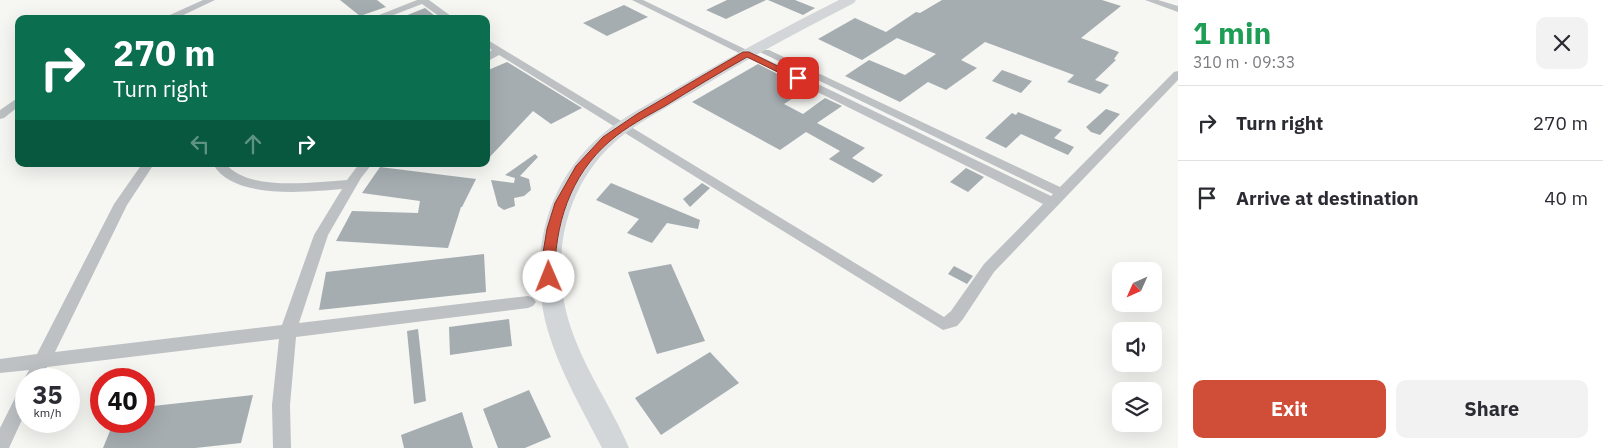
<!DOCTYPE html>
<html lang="en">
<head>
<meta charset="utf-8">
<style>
  :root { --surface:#fff; --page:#f2f2f3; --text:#2b2b33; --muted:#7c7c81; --line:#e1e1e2; --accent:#d04d38 }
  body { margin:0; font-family:"IBM Plex Sans",sans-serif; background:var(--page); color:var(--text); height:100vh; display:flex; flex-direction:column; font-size:19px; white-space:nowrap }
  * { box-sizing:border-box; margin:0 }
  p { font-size:16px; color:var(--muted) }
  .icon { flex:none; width:28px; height:28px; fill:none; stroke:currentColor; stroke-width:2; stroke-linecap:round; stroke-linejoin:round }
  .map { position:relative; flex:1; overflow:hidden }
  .sheet { display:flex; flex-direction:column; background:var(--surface); width:425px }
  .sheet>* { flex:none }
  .hud { position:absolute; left:15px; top:15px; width:475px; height:152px; border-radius:10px; box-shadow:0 5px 20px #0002; background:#0b6e4f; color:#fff; overflow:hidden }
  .needle { width:32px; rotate:225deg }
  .controls { position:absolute; left:1112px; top:262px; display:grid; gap:10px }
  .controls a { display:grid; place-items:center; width:50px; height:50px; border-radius:10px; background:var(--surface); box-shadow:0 5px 20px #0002; font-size:25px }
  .speed { position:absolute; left:15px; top:368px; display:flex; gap:10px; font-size:25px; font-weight:700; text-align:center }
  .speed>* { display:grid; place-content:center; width:65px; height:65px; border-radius:50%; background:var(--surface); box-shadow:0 5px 20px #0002; line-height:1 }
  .speed small { font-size:12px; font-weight:400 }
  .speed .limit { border:8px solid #d22; background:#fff; color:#111 }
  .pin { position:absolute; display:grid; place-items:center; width:42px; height:42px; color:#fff; margin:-21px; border-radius:10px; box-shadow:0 2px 8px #0006 }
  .me { position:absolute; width:55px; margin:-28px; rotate:359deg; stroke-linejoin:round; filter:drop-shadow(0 0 4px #0008) }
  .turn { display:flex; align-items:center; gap:18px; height:105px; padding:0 15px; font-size:22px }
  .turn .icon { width:65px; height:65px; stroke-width:2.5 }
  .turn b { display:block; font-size:35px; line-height:42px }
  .lanes { display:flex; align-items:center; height:48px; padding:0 15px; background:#0003; justify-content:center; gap:25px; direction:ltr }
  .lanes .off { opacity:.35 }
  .round { display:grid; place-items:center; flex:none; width:52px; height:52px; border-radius:10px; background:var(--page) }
  .summary { display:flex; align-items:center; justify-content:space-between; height:85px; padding:0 15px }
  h1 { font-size:30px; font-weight:700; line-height:38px; color:#1e9e55 }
  .primary-button { display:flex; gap:10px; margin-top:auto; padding:10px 15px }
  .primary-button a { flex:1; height:58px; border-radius:10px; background:var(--accent); color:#fff; font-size:20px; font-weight:700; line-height:58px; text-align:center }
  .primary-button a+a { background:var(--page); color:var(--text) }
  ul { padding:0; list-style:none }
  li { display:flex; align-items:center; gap:15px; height:75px; padding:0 15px; border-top:1px solid var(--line) }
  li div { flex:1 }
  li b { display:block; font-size:19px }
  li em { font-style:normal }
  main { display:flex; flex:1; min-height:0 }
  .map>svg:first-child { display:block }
  .building { fill:#a5adb1 }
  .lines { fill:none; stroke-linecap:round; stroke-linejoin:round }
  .street { fill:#bdc1c4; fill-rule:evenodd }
  .secondary { fill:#d2d6d9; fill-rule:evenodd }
  .route { fill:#d04d38; stroke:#873224 }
</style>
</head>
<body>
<main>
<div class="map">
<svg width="1178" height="448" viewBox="0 0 1178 448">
  <rect width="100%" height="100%" fill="#f6f6f3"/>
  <path class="building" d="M340,0H377L386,7L360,16Z
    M727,0H766L726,19L706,10Z
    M768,0H795L815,8L803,15Z
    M942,0H1102L1121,6L1081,38L1119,52L1114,59L1116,60L1095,80L1109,85L1100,94L1067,82L1074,75L985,42L961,60L977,68L946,90L928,82L900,102L845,76L869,60L905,75L936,54L897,38L862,60L818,39L855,18L886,32L916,12L920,13Z
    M624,5L648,17L607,36L583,23Z
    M425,8L439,19H400V18Z
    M507,62L582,108L551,124L533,111L486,161V71Z
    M758,64L807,89L784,104L803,114L825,98L842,106L817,123L865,148L852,158L883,175L873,183L829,159L840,151L806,132L780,150L692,102Z
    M1002,70L1032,81L1021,93L992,81Z
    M1106,109L1120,114L1100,135L1091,132L1086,127Z
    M1018,112L1062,130L1054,138L1074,147L1068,155L1021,134L1006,148L985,138L1012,113L1016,115Z
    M535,154L538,157L520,176L529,179L531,190L524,196L514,198L515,206L504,210L498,206L491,180L514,183L515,178L505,175Z
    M380,167L476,179L462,207H461L448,248L336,241L352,211L418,213L420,201L362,193Z
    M966,168L984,177L968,192L950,182Z
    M611,183L700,220L698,229L667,223L652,243L627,233L639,219L596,200Z
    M702,183L710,188L690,207L683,199Z
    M484,254L486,292L319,310L326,272Z
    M671,264L705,341L657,354L628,272Z
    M954,266L973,276L967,284L948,274Z
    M509,319L512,346L450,355L449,327Z
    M418,329L426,401L414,404L407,331Z
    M710,352L739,383L661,435L635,398Z
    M529,390L551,437L525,448H498L483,409Z
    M253,395L241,443L195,448H103L114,421H144V407Z
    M462,412L473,448H404L401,435Z"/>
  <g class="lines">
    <path class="street" d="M203,0H215L175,19H161Z
      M417,0H429L455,19H443L422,4L383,19H369Z
      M632,0H643L1051,196L1053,194L760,52L761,50H769L1060,187L1174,72L1178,71V80L994,272L963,319L957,326L943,330L499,55L486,62V54L492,50L486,46V39L944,317L951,311L984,264L1043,204Z
      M1145,0H1158L1178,6V12Z
      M19,97V106L4,118L0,119V110Z
      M142,164H154L127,205L55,352L282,325L314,235L342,189C306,192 233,200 213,164H226C249,192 314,182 347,180L359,164H372L361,178L328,235L299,323L528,296L533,298L536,302L533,306L528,308L296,337L290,405L291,448H273L272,405L279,339L47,367L42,379H26V383L24,379L29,370L0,373V359L37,354L114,204Z
      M26,385V411L9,448H0V428L20,388Z"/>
    <path class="secondary" d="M839,0H856L854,3C800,31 746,59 695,91C673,104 650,116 630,130C568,173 548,251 569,322C583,368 611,405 629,448H602C581,407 556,365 545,320C528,243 551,169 617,123C638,109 661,97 682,85C734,54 786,27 839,0Z"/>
  </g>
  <path class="route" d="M743,52H749L802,78L798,81L794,80L747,57C719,73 692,89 665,106C647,116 626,127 610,141C570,175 554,226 555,277L553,281H545L543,277V253L547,229L555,203L576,166L603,137L637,114Z"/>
</svg>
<div class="controls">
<a><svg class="needle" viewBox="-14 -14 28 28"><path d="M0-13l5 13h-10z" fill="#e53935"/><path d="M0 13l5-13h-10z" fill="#7c7c81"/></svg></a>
<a><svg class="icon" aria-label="sound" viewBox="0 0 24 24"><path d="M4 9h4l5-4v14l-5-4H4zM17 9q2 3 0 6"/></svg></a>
<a><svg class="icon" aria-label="layers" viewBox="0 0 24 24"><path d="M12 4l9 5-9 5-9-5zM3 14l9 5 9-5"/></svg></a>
</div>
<div class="speed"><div>35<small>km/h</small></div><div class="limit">40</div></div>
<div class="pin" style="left:798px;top:78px;background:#d93025"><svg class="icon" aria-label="arrive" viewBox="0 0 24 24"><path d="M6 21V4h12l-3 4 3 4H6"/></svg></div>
<svg class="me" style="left:549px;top:277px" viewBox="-20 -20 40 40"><circle r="19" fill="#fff"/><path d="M0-13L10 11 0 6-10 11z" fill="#d04d38"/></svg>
<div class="hud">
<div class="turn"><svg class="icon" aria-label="right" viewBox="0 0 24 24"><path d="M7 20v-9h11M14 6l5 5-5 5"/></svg><div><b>270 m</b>Turn right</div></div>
<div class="lanes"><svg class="icon off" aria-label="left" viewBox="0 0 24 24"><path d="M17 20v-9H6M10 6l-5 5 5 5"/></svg><svg class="icon off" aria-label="ahead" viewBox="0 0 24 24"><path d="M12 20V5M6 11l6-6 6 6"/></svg><svg class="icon" aria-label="right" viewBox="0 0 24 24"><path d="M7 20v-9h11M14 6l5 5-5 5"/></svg></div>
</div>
</div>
<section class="sheet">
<div class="summary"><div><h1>1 min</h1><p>310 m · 09:33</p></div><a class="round"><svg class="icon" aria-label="close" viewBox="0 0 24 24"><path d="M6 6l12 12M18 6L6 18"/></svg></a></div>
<ul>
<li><svg class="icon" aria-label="right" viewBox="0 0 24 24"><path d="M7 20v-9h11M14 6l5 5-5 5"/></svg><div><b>Turn right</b></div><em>270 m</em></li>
<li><svg class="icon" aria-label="arrive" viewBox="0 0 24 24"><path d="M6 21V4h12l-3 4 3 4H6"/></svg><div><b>Arrive at destination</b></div><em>40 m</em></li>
</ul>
<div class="primary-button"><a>Exit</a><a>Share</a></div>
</section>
</main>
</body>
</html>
